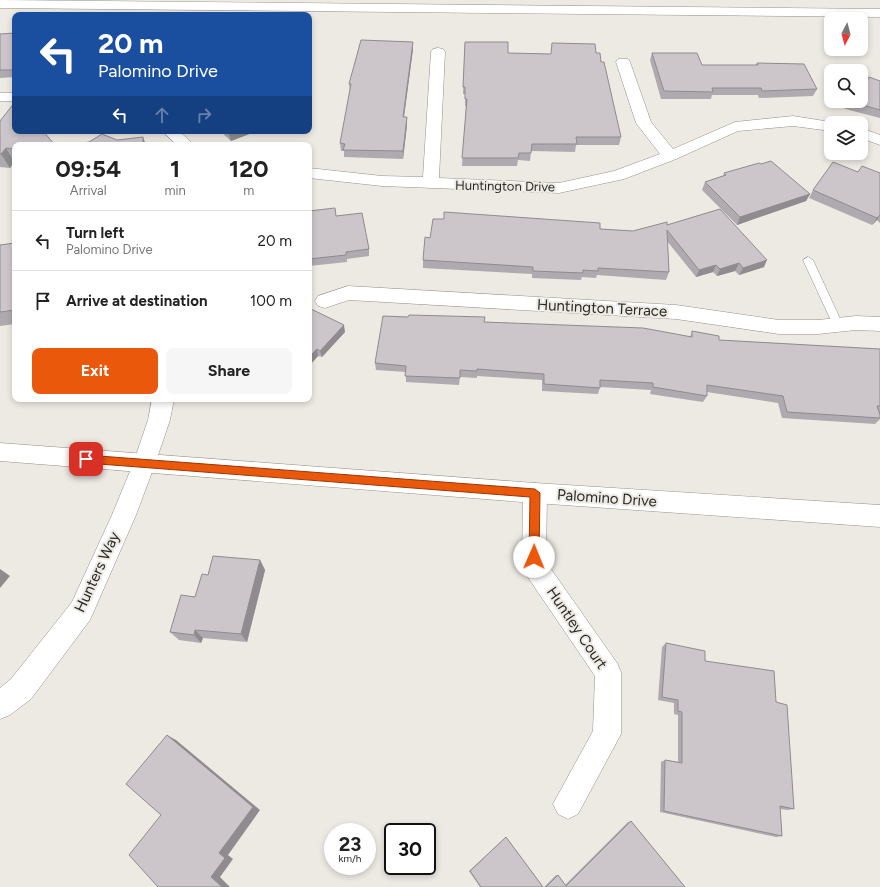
<!DOCTYPE html>
<html lang="en">
<head>
<meta charset="utf-8">
<style>
  :root { --surface:#fff; --page:#f6f6f6; --text:#222; --muted:#767676; --line:#e0e0e0; --accent:#ea580c }
  body { margin:0; font-family:Figtree,sans-serif; background:var(--page); color:var(--text); height:100vh; display:flex; flex-direction:column; font-size:15px; white-space:nowrap }
  * { box-sizing:border-box; margin:0 }
  p { font-size:13px; color:var(--muted) }
  .icon { flex:none; width:22px; height:22px; fill:none; stroke:currentColor; stroke-width:2; stroke-linecap:round; stroke-linejoin:round }
  .map { position:relative; flex:1; overflow:hidden }
  .sheet { position:absolute; left:12px; top:142px; width:300px; height:260px; display:flex; flex-direction:column; background:var(--surface); border-radius:8px; box-shadow:0 2px 6px #0003 }
  .sheet>* { flex:none }
  .banner { position:absolute; left:12px; top:12px; width:300px; height:122px; border-radius:8px; box-shadow:0 2px 6px #0003; background:#1a4fa0; color:#fff; overflow:hidden }
  .needle { width:26px; rotate:186deg }
  .controls { position:absolute; left:824px; top:12px; display:grid; gap:8px }
  .controls a { display:grid; place-items:center; width:44px; height:44px; border-radius:8px; background:var(--surface); box-shadow:0 2px 6px #0003; font-size:20px }
  .speed { position:absolute; left:324px; top:823px; display:flex; gap:8px; font-size:20px; font-weight:700; text-align:center }
  .speed>* { display:grid; place-content:center; width:52px; height:52px; border-radius:50%; background:var(--surface); box-shadow:0 2px 6px #0003; line-height:1 }
  .speed small { font-size:10px; font-weight:400 }
  .speed .limit { border:2px solid #111; border-radius:6px; background:#fff; color:#111 }
  .pin { position:absolute; display:grid; place-items:center; width:34px; height:34px; color:#fff; margin:-17px; border-radius:8px; box-shadow:0 2px 6px #0006 }
  .me { position:absolute; width:44px; margin:-22px; rotate:1deg; stroke-linejoin:round; filter:drop-shadow(0 0 3px #0008) }
  .turn { display:flex; align-items:center; gap:14px; height:84px; padding:0 20px; font-size:18px }
  .turn .icon { width:52px; height:52px; stroke-width:2.5 }
  .turn b { display:block; font-size:28px; line-height:34px }
  .lanes { display:flex; align-items:center; height:38px; padding:0 20px; background:#0003; justify-content:center; gap:20px; direction:ltr }
  .lanes .off { opacity:.35 }
  .eta { display:flex; justify-content:space-evenly; align-items:center; height:68px; text-align:center }
  .eta b { font-size:24px; font-weight:700; line-height:28px }
  .button { display:flex; gap:8px; margin-top:auto; padding:8px 20px }
  .button a { flex:1; height:46px; border-radius:8px; background:var(--accent); color:#fff; font-size:16px; font-weight:700; line-height:46px; text-align:center }
  .button a+a { background:var(--page); color:var(--text) }
  ul { padding:0; list-style:none }
  li { display:flex; align-items:center; gap:12px; height:60px; padding:0 20px; border-top:1px solid var(--line) }
  li div { flex:1 }
  li b { display:block; font-size:15px }
  li em { font-style:normal }
  .map>svg:first-child { display:block }
  .lines { fill:none; stroke-linecap:round; stroke-linejoin:round }
  .service-casing { stroke:#95918b; stroke-width:1 }
  .minor-casing { stroke:#95918b; stroke-width:1 }
  .tertiary-casing { stroke:#95918b; stroke-width:1 }
  .secondary-casing { stroke:#95918b; stroke-width:1 }
  .service { fill:#fff; fill-rule:evenodd }
  .minor { fill:#fff; fill-rule:evenodd }
  .tertiary { fill:#fff; fill-rule:evenodd }
  .secondary { fill:#fff; fill-rule:evenodd }
  .wall { fill:#afaaaf }
  .shaded-wall { fill:#8f8b8e }
  .building { fill:#ccc6cb; stroke:#8f8b8e }
  .route { fill:#ea580c; stroke:#983908 }
  .labels { text-anchor:middle; dominant-baseline:central; stroke-width:4; stroke-linejoin:round; paint-order:stroke }
  .far-street-label { font-size:13px; fill:#2b2927; stroke:#ede9e3 }
  .street-label { font-size:15px; fill:#2b2927; stroke:#ede9e3 }
</style>
</head>
<body>
<div class="map">
<svg width="880" height="887" viewBox="0 0 880 887">
  <rect width="100%" height="100%" fill="#ede9e3"/>
  <g class="lines">
    <g class="service-casing">
      <path id="service" d="M808,257L813,260L843,325L842,328L838,329L833,325L803,260Z"/>
    </g>
    <g class="minor-casing">
      <path id="minor" d="M438,48L443,49L445,52L439,178L559,183L614,171L660,154L636,123L616,62L618,59H628L630,62L651,122L673,149L735,122L793,116L837,123H831V131L793,126L738,131L676,159L624,179L559,193L382,186L309,178V168L382,176L423,177L431,52L433,49Z
        M0,93H15V101H0Z
        M861,128L880,135V145L861,138Z
        M162,131H179L194,145H177Z
        M348,286L676,305L779,320H818L856,316L880,317V331L856,330L818,334H779L676,319L349,300L325,308L318,306L315,301L318,296Z
        M152,399H174L170,420L155,464L136,515L90,620L31,699L10,715L0,719V688L11,679L72,602L112,515L133,464L148,420Z
        M535,483L543,486L547,493L546,562L617,663L621,672V734L578,814L568,819L558,814L553,804L593,731L595,676L525,573L522,565L523,493L527,486Z"/>
    </g>
    <g class="tertiary-casing">
      <path id="tertiary" d="M0,443L535,483L880,505V527L535,503L0,461Z"/>
    </g>
    <g class="secondary-casing">
      <path id="secondary" d="M0,0L880,9V17L0,8Z"/>
    </g>
    <use href="#service" class="service"/>
    <use href="#minor" class="minor"/>
    <use href="#tertiary" class="tertiary"/>
    <use href="#secondary" class="secondary"/>
  </g>
  <path class="wall" d="M15,33V77L0,78V34Z
    M413,42V49L404,117H407V125L403,159L344,157V151H341L340,143L350,91L349,84Z
    M465,42L508,53L551,54L596,53L601,62L621,137L619,145H576L575,152L531,151L530,161L518,160L517,166H462L466,106H465V94H463Z
    M652,53L702,65H756L757,63L817,89L813,96L759,98L758,95H712L711,99H661L650,60Z
    M867,81H880V118L849,110L826,102L831,92V101H861Z
    M0,121L15,145V162H14L10,168L0,167Z
    M220,131H275L274,132H266L265,134L252,133L231,141Z
    M761,164L810,194L806,201L737,225L702,190L705,182L723,176L724,173Z
    M858,172L880,173V223L877,220L872,225L809,198L813,190Z
    M309,211L336,216L369,249V256L347,259V262L309,266Z
    M667,225L764,267L739,275L735,271L717,276L713,272L696,277L667,241L669,272L666,280L597,275L596,278L582,277L581,280L532,278V274L423,268V260L430,238L600,229L633,231Z
    M15,243V324L0,326V245Z
    M309,308L345,332L322,357L318,356L309,366Z
    M484,322L690,337L692,331L719,340L880,349V419L875,424L782,418L778,403L707,392V396L703,402L650,394L651,390L600,387L598,394L542,391V380L477,376V378L460,377L459,385L406,382V372L376,370L375,363Z
    M260,560L265,570L247,642L203,638L201,643L179,640L170,632L195,597L208,575Z
    M666,643L705,661L776,702L794,809L787,810L780,809L782,836L776,837L660,812L661,762L665,760L678,762V715L674,714V703L658,700L662,647Z
    M631,821L685,887H544L556,875H558L565,885L628,822Z
    M506,837L543,887H480L469,871Z"/>
  <path class="shaded-wall" d="M413,42V49L403,124V117Z
    M15,62V76L12,70Z
    M407,117V125L403,159V151Z
    M228,131H252V133L231,141Z
    M143,137L146,145H143Z
    M6,148L14,162L10,168L1,154Z
    M810,194L806,201L737,225L740,217Z
    M880,215L877,220L872,225L877,218Z
    M767,260L764,267L739,275L743,268Z
    M739,263L735,271L717,276L720,269Z
    M716,265L713,272L696,277L699,270Z
    M344,325L345,332L322,357L320,351Z
    M317,349L318,356L309,366V357Z
    M260,560L265,570L247,642L241,634Z
    M0,569L10,576L0,588Z
    M195,630L203,638L201,643L194,635Z
    M167,735L176,740L260,810L228,855L233,859L220,877L230,887H222L211,877L219,853Z"/>
  <path class="building" d="M15,33V62L12,70H0V34Z
    M361,40L413,42L403,117H407L403,151L343,150L345,144L340,143L351,84H349Z
    M465,42H508V53L551,54L552,43L595,44L596,53H600L601,62H604L621,137H576L577,144H532L531,153H519L518,158H462L467,99H465V87H463Z
    M652,53H697L702,65H758L757,63L804,64L817,89L762,91L761,88H712L713,92L664,91Z
    M869,77L880,81V110L849,101H861V79L867,81Z
    M15,102V131H43L55,145H15V149L6,148L1,154H0V121Z
    M102,134L117,140L143,137V145H71L89,142Z
    M771,161L810,194L740,217L705,182L726,175L724,173L759,163L761,164Z
    M833,162L858,172L862,166L880,173V215L877,218L813,190Z
    M335,208L336,216L362,213L369,249L346,252V255L309,259V211Z
    M720,209L767,260L743,268L739,263L720,269L716,265L699,270L667,230L669,272L598,268V271L583,270V273L533,271V267L423,260L425,237L430,238L433,219H444V212L600,223V229L633,231L667,222V225Z
    M15,243V310L0,312V245Z
    M309,308L344,325L320,351L317,349L309,357Z
    M409,315L485,317L484,322L643,328L692,337V331L719,336V340L880,349V406H877L880,415V418L787,412L783,396L707,385V396L653,387V383L600,380V388L544,384V374L477,369V371L460,370V378L405,376L406,366L375,363L383,316L408,317Z
    M213,556L260,560L241,634L195,630L194,635L170,632L181,595L195,597L202,574L208,575Z
    M666,643L705,651V661L774,671L776,702L787,705L794,809L780,806L782,836L664,811L665,760L682,763V712L678,711V700L662,697Z
    M167,735L253,807L219,853L225,858L211,877L222,887H158L129,855L161,815L126,784Z
    M631,821L685,887H546L558,875L566,886Z
    M506,837L543,887H481L470,871Z"/>
  <path class="route" d="M86,455L535,489L540,493L539,557L538,560L534,562L531,560L529,557L530,497L86,463L82,459Z"/>
  <g class="labels">
    <g class="far-street-label">
      <text transform="translate(505 186) rotate(1)">Huntington Drive</text>
    </g>
    <g class="street-label">
      <text transform="translate(602 308) rotate(3)">Huntington Terrace</text>
      <text transform="translate(607 498) rotate(4)">Palomino Drive</text>
      <text transform="translate(97 572) rotate(-65)">Hunters Way</text>
      <text transform="translate(577 628) rotate(56)">Huntley Court</text>
    </g>
  </g>
</svg>
<div class="controls">
<a><svg class="needle" viewBox="-14 -14 28 28"><path d="M0-13l5 13h-10z" fill="#e53935"/><path d="M0 13l5-13h-10z" fill="#767676"/></svg></a>
<a><svg class="icon" aria-label="search" viewBox="0 0 24 24"><circle cx="10" cy="10" r="6"/><path d="M15 15l6 6"/></svg></a>
<a><svg class="icon" aria-label="layers" viewBox="0 0 24 24"><path d="M12 4l9 5-9 5-9-5zM3 14l9 5 9-5"/></svg></a>
</div>
<div class="speed"><div>23<small>km/h</small></div><div class="limit">30</div></div>
<div class="pin" style="left:86px;top:459px;background:#d93025"><svg class="icon" aria-label="arrive" viewBox="0 0 24 24"><path d="M6 21V4h12l-3 4 3 4H6"/></svg></div>
<svg class="me" style="left:534px;top:557px" viewBox="-20 -20 40 40"><circle r="19" fill="#fff"/><path d="M0-13L10 11 0 6-10 11z" fill="#ea580c"/></svg>
<div class="banner">
<div class="turn"><svg class="icon" aria-label="left" viewBox="0 0 24 24"><path d="M17 20v-9H6M10 6l-5 5 5 5"/></svg><div><b>20 m</b>Palomino Drive</div></div>
<div class="lanes"><svg class="icon" aria-label="left" viewBox="0 0 24 24"><path d="M17 20v-9H6M10 6l-5 5 5 5"/></svg><svg class="icon off" aria-label="ahead" viewBox="0 0 24 24"><path d="M12 20V5M6 11l6-6 6 6"/></svg><svg class="icon off" aria-label="right" viewBox="0 0 24 24"><path d="M7 20v-9h11M14 6l5 5-5 5"/></svg></div>
</div>
<section class="sheet">
<div class="eta">
<div><b>09:54</b><p>Arrival</p></div>
<div><b>1</b><p>min</p></div>
<div><b>120</b><p>m</p></div>
</div>
<ul>
<li><svg class="icon" aria-label="left" viewBox="0 0 24 24"><path d="M17 20v-9H6M10 6l-5 5 5 5"/></svg><div><b>Turn left</b><p>Palomino Drive</p></div><em>20 m</em></li>
<li><svg class="icon" aria-label="arrive" viewBox="0 0 24 24"><path d="M6 21V4h12l-3 4 3 4H6"/></svg><div><b>Arrive at destination</b></div><em>100 m</em></li>
</ul>
<div class="button"><a>Exit</a><a>Share</a></div>
</section>
</div>
</body>
</html>
